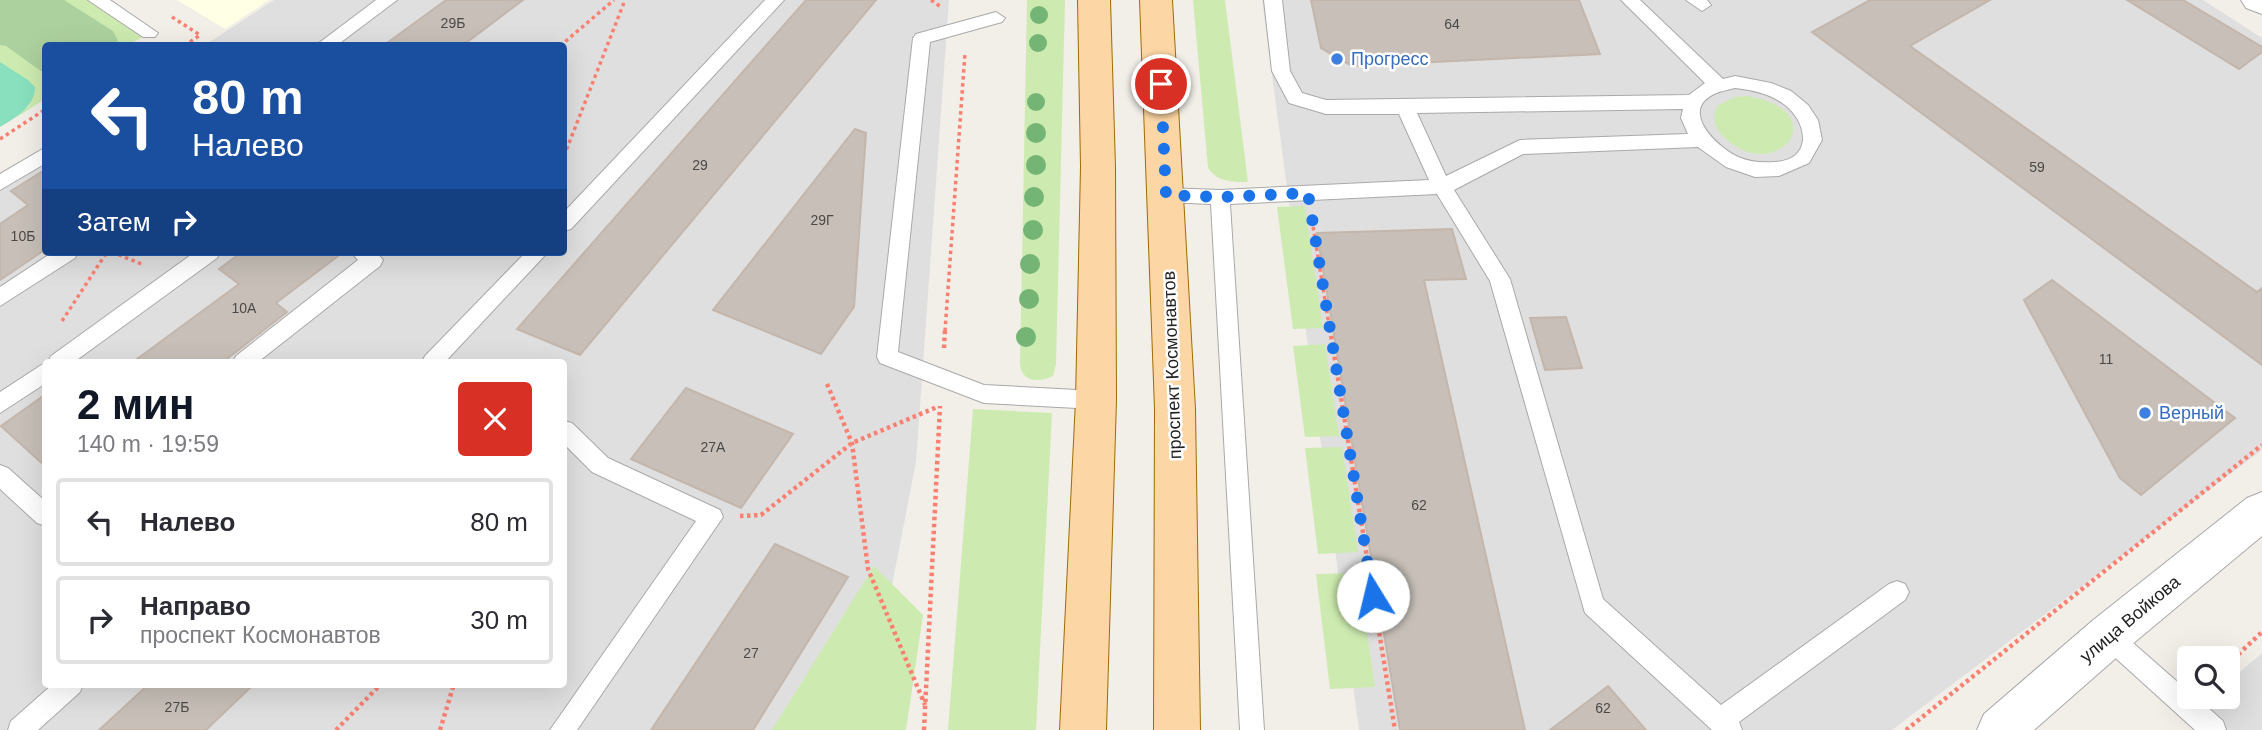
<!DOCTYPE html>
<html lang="ru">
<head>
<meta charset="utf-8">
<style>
  :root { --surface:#fff; --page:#f2f2f3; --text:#2b2b33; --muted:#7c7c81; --line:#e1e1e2; --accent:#111827 }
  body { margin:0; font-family:Arial,sans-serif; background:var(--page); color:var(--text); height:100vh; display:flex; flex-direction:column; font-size:26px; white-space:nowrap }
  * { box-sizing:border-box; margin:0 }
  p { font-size:23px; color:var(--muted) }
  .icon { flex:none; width:38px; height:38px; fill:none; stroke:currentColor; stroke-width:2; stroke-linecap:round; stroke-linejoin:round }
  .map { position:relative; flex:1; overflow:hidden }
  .sheet { position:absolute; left:42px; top:359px; width:525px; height:329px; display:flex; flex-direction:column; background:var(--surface); border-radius:7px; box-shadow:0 7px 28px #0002 }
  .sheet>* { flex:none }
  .hud { position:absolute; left:42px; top:42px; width:525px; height:214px; border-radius:7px; box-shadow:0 7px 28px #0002; background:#1a4fa0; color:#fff; overflow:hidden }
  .buttons { position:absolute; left:2177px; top:646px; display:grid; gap:14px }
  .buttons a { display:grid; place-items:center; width:63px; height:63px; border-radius:7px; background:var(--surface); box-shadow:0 7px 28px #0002; font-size:35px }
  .pin { position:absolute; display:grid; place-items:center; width:60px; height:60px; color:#fff; margin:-30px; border:4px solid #fff; border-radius:50%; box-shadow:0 2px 7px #0007 }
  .me { position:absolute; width:77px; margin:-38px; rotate:351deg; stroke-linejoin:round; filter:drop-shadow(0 0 5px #0008) }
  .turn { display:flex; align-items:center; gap:24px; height:147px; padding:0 35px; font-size:32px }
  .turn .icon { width:91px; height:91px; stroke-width:2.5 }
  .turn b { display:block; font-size:49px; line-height:60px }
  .then { display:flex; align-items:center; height:66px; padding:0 35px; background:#0003; gap:14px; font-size:26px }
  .round { display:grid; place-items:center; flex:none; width:74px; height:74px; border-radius:7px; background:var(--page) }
  .summary { display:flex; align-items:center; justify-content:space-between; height:119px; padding:0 35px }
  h1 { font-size:42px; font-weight:600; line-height:52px; color:var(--accent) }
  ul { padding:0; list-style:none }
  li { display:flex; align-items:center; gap:21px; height:88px; margin:0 14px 10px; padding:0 21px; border:4px solid var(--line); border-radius:7px }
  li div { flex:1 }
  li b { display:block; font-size:26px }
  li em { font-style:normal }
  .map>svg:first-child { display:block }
  .residential { fill:#e0dfdf; fill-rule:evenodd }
  .education { fill:#ffffe5 }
  .grass { fill:#cdebb0 }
  .forest { fill:#add19e }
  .pitch { fill:#88e0be }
  .building { fill:#c7bfb8; stroke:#c4b6ab; stroke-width:2 }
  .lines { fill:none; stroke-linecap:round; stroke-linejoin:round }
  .lane-casing { stroke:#a9a9a9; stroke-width:2 }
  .street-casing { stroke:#a9a9a9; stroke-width:2 }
  .primary-casing { stroke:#a06b00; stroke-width:2 }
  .path-far1 { stroke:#fa8072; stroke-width:3.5; stroke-dasharray:3.5 3.5; stroke-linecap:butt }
  .path { stroke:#fa8072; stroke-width:4.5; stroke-dasharray:3.5 3.5; stroke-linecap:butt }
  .lane { fill:#fff; fill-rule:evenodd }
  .street { fill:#fff; fill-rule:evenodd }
  .primary { fill:#fcd6a4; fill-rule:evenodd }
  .tree { fill:#74b475 }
  .route { stroke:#1a73e8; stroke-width:12; stroke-dasharray:0 21.6 }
  .shop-dot { fill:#3f7fe0; stroke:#fff; stroke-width:2.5 }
  .labels { text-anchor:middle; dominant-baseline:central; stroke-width:5; stroke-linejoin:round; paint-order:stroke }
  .number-label { font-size:14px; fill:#4b4948 }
  .shop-label { font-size:18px; fill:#366cbe; stroke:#fff; text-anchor:start }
  .street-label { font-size:18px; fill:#222; stroke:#fff }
</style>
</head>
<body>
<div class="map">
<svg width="2262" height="730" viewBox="0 0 2262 730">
  <rect width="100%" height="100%" fill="#f2efe9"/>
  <path class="residential" d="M274,0H949L916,462L864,730H0V182L45,152L46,252H564V46L205,45ZM46,362H564V684H46Z
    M1262,0H2203L2262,38V450L1892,730H1359Z
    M2262,653V730H2226L2200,706L2211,697L2228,696V682Z"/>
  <path class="education" d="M177,0H269L225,29Z"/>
  <path class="grass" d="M0,0H97L149,33L129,45L46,46L45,99L14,119L30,105L0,62Z
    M1027,0H1065L1056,364L1053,376C1039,383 1021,382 1020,364Z
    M1193,0H1225L1248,182C1232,182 1217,182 1208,168Z
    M1747,96C1840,112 1773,188 1723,136C1714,127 1712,118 1717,106L1735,97Z
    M1305,206L1323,328L1293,329L1277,207Z
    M1325,344L1339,436L1305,437L1293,346Z
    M973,409L1052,413L1036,730H948Z
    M1342,447L1358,552L1318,554L1305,448Z
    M874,566L923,615L906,730H772Z
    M1358,573L1375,687L1330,689L1316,574Z"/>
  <path class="forest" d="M0,0H64L113,31L118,41L112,45L46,46L45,74L6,46L0,45Z"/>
  <path class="pitch" d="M0,62L28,80L35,87C35,107 15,118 0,127Z"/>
  <path class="building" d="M446,0H523L462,46H383Z
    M806,0H876L580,355L517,329Z
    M1311,0H1579L1600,54L1352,66L1321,48Z
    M1870,0H1990L1910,46L2257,292L2262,288V365L1812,32Z
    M2127,0H2183L2262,47V52L2239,69Z
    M855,129L866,133L854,307L821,354L713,310Z
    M46,169V249L0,280V224L28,205L11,191Z
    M1452,229L1466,279L1424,280L1525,730H1400L1317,233Z
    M242,252H332L338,256L276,303L287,312L223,362H133L239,284L219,269Z
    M2052,280L2235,418L2141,495L2120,478L2024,300Z
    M1566,317L1582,368L1545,370L1530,318Z
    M686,388L793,434L741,508L631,459Z
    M46,394V467L1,426Z
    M775,544L848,577L753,730H651Z
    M149,684H254L206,730H99Z
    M1608,686L1646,730H1550Z"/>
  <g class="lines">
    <g class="lane-casing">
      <path id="lane" d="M88,0H110L158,33L155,37H143Z
        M376,0H397L336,46H315Z
        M765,0H784L571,229L564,231V212Z
        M1264,0H1282L1290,71L1302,93L1326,100L1689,95L1705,83L1621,0H1640L1723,79L1735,76L1771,83L1791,91L1808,105L1818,120L1822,140L1809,163L1779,176L1755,177L1726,167L1698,147L1523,154L1454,190L1510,279L1603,599L1721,705L1889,584L1897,581L1905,584L1909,592L1905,600L1739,722L1742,730H1712L1585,613L1490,281L1437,194L1230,204L1264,730H1240L1211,204L1166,202L1159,200L1156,195L1159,190L1166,188L1220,190L1429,180L1399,114H1326L1289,103L1272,71ZM1735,88C1753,90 1771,94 1785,105C1809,124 1812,160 1775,162C1762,163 1750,162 1738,157C1717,147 1679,111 1714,94C1720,91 1728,90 1735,88ZM1683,109L1681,118L1688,134L1520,140L1446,176L1417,113Z
        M1686,0H1707L1711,5L1702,11Z
        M996,12L1005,18L1002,22L930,42L898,352L984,385L1096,391L1104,394L1107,400L1104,406L1096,409L984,403L880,363L877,357L913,38L916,34Z
        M46,147V163L0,190V174Z
        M53,252H78L75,258L0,306V287Z
        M195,252H220L217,258L74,362H48L51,356Z
        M351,252H376L383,260L380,266L258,362H233L236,356L358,260Z
        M526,252H548L445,362H422L425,356Z
        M46,362V383L0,413V392Z
        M564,421L572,423L608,458L720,510L723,517L577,730H550L696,521L592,472L564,444Z
        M0,465L8,468L46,502V526L37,523L0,489Z
        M2108,625L2116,628L2189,692V696H2195L2223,721L2226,730H2195L2100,644L2096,636L2100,628Z
        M53,684H83L80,692L38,730H8L11,721Z"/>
    </g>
    <g class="street-casing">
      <path id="street" d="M2241,0H2262V14L2246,8Z
        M2262,492V536L2124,651L2034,730H1977L1984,714L2092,621L2247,498Z"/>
    </g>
    <g class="primary-casing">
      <path id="primary" d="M1078,0H1110L1115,167L1116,400L1106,730H1060L1076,400L1081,167Z
        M1140,0H1172L1195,409L1200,730H1154L1155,409Z"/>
    </g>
    <path class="path-far1" d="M931,0L941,7
      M172,17L200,35L184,46
      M560,46L614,0
      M0,139L46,109
      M564,156L625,0
      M1312,220L1330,331
      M112,252L144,265
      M62,321L107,252
      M945,331L965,53"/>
    <path class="path" d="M1330,329L1395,730
      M944,348L945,329
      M827,384L852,443L868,569L925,705
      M740,516L761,515L852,443L937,407
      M2228,664L2262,632
      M336,730L381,684
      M440,730L454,684
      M924,730L940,406
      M1906,730L2262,445"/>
    <use href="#lane" class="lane"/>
    <use href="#street" class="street"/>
    <use href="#primary" class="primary"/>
  </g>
  <g class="tree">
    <circle cx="1039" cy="15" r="9"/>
    <circle cx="1038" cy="43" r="9"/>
    <circle cx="1036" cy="102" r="9"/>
    <circle cx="1036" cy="133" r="10"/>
    <circle cx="1036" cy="165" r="10"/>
    <circle cx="1034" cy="197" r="10"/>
    <circle cx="1033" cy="230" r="10"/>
    <circle cx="1030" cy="264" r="10"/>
    <circle cx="1029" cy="299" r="10"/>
    <circle cx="1026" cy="337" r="10"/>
  </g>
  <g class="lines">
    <path class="route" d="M1161,84L1166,195L1220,197L1308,193L1373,596"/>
  </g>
  <g class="shop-dot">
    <circle cx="1337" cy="59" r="7"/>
    <circle cx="2145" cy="413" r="7"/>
  </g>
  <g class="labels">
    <g class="number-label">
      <text x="453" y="23">29Б</text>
      <text x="1452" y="24">64</text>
      <text x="700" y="165">29</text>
      <text x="2037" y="167">59</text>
      <text x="822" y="220">29Г</text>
      <text x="23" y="236">10Б</text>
      <text x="244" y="308">10А</text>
      <text x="2106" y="359">11</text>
      <text x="713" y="447">27А</text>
      <text x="1419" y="505">62</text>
      <text x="751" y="653">27</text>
      <text x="177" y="707">27Б</text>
      <text x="1603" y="708">62</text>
    </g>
    <g class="shop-label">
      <text x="1351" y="59">Прогресс</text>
      <text x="2159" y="413">Верный</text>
    </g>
    <g class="street-label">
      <text transform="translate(1172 365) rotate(-92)">проспект Космонавтов</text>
      <text transform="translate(2130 619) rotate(-40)">улица Войкова</text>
    </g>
  </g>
</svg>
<div class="buttons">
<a><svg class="icon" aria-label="search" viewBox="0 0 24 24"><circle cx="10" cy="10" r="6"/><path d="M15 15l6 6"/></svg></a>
</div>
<div class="pin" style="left:1161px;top:84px;background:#d93025"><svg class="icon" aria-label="arrive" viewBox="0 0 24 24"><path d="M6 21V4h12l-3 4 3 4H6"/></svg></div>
<svg class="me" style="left:1373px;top:596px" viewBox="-20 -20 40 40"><circle r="19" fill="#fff"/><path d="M0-13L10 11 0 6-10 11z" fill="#1a73e8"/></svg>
<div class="hud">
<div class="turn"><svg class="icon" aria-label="left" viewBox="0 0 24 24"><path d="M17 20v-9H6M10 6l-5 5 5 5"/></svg><div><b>80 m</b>Налево</div></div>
<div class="then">Затем<svg class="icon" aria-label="right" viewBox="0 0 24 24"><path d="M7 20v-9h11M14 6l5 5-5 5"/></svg></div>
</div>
<section class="sheet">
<div class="summary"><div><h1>2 мин</h1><p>140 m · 19:59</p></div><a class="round" style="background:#d93025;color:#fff"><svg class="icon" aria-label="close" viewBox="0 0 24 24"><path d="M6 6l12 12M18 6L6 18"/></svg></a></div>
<ul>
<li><svg class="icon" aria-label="left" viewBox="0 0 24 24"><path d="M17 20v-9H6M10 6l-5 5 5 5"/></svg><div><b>Налево</b></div><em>80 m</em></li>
<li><svg class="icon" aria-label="right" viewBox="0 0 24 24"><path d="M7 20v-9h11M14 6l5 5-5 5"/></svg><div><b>Направо</b><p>проспект Космонавтов</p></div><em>30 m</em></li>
</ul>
</section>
</div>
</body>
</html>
